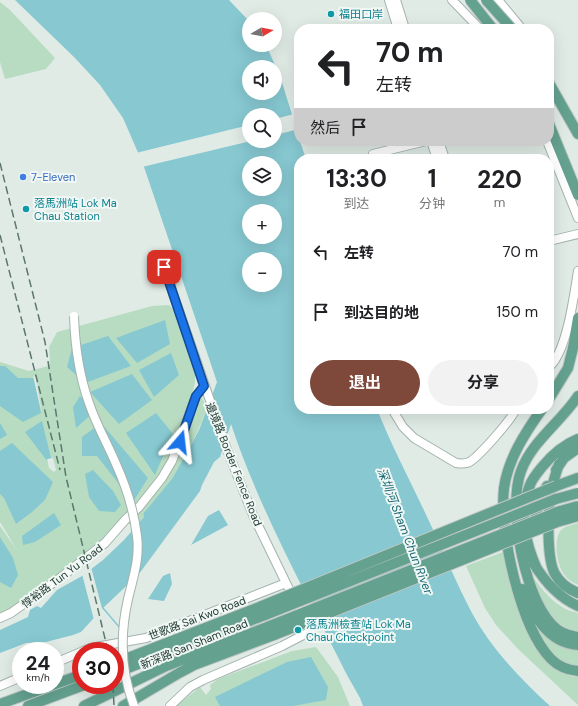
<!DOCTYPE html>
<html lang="zh">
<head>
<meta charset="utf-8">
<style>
  :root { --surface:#fff; --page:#f2f2f2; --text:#202124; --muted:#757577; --accent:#7e483b }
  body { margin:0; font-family:"DM Sans","Noto Sans SC",sans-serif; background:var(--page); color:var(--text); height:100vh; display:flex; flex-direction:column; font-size:15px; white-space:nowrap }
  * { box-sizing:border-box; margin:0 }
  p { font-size:13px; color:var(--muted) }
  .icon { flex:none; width:22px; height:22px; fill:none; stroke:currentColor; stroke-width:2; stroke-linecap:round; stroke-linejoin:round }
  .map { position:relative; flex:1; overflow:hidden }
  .side { position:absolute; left:294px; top:154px; width:260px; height:260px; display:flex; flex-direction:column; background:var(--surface); border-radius:16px; box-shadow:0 4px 16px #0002 }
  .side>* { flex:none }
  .hud { position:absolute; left:294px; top:24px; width:260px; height:122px; border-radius:16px; box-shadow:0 4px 16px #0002; background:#fff; color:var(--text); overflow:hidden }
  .needle { width:26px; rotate:80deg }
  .controls { position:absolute; left:242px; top:12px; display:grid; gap:8px }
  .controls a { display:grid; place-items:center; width:40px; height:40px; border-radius:50%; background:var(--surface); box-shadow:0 4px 16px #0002; font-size:20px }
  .speed { position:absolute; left:12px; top:642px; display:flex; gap:8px; font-size:20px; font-weight:700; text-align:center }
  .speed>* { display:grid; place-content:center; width:52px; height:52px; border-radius:50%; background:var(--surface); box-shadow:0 4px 16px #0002; line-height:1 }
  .speed small { font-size:10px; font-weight:400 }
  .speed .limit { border:6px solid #d22; background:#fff; color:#111 }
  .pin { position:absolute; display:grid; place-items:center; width:34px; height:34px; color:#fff; margin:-17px; border-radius:8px; box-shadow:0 2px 6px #0006 }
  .me { position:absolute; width:44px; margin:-22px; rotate:17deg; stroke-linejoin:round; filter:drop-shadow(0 0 3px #0008) }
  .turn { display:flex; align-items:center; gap:14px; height:84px; padding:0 16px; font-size:18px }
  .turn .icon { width:52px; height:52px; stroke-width:2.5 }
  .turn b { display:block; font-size:28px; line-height:34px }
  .then { display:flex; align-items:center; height:38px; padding:0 16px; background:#0003; gap:8px; font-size:15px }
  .eta { display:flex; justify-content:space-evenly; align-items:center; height:68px; text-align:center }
  .eta b { font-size:24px; font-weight:700; line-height:28px }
  .primary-button { display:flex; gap:8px; margin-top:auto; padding:8px 16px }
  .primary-button a { flex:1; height:46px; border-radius:24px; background:var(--accent); color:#fff; font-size:16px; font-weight:700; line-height:46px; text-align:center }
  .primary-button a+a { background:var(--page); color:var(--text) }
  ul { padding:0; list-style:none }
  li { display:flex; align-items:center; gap:12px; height:60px; padding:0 16px }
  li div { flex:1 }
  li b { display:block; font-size:15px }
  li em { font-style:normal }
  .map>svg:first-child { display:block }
  .green { fill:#b8dcc1 }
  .water { fill:#87c8d1; fill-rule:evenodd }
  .pier { fill:#e0ebe6 }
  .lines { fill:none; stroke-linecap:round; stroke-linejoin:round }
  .stream { stroke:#87c8d1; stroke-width:1.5 }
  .minor-casing { stroke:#a3b3ad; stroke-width:10 }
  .major-casing { stroke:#c1c8c6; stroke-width:12 }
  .minor { stroke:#fff; stroke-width:8 }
  .major { stroke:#64a18f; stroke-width:10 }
  .rail { stroke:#5b776e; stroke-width:1.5; stroke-dasharray:8 4; stroke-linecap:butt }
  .minor-bridge-casing { stroke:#a3b3ad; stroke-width:10; stroke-linecap:butt }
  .major-bridge-casing { stroke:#c1c8c6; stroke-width:12; stroke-linecap:butt }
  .minor-bridge { stroke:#fff; stroke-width:8 }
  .major-bridge { stroke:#64a18f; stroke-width:10 }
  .route-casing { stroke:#114b97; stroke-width:10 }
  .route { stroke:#1a73e8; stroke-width:7 }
  .culture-dot { fill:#0f9aa8; stroke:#f0f7f4; stroke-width:1.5 }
  .shop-dot { fill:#3f7fe0; stroke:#f0f7f4; stroke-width:1.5 }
  .labels { text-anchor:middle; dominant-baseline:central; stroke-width:4; stroke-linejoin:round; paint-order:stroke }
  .culture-label { font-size:11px; fill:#0d838f; stroke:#f0f7f4; text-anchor:start }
  .shop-label { font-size:11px; fill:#366cbe; stroke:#f0f7f4; text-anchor:start }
  .street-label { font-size:11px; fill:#213b33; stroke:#f0f7f4 }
  .water-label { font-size:12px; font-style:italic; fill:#1b6a77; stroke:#f0f7f4 }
</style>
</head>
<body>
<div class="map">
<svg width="578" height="706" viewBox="0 0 578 706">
  <rect width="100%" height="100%" fill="#e0ebe6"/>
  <path class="green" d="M0,2L10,10L55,58L46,69L5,79L0,62Z
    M169,305L177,313L195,368V383L192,394L195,400L202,398L207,408C198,432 187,456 173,478C165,491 153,503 143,514L144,517L138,524H130L123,522L53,579L23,598L27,602L0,618V526L17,550L0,522V362L29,371L48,366L50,363L49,347L57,332L152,306Z
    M578,523V585C572,582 567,579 563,573C557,564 553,540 561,530C565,526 572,525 578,523Z
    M503,552C512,592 527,671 578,677V705L518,649L496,625L485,608L466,566Z
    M533,577C545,593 557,609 578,613V631C551,628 541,600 533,577Z
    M538,628C551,642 559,647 578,650V666C556,664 546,647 538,628Z
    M316,647L338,677L350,706H176L200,687L206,695L211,689L210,685L218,679L292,651Z"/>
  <path class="water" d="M15,0H229L249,21V45H266L280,76L299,137V141H300L306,159H299V409H377C392,447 411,482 428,519C443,550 456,583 472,613C491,648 520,679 550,706H363L360,698L347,675C306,593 260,511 231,424L220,457L214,462L202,485L200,491L139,574L103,608L81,632L73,635L46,642L26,643L0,653V630L28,617L30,610L37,606L41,608L57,590L82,576L103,560L124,540L144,517L143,514L172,479L188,451L199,430L217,382L143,164L123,118L100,85L75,58ZM249,67H275V93H249ZM249,115H275V141H249ZM249,163H275V189H249ZM249,211H275V237H249ZM249,259H275V285H249Z
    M165,320L170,344L137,363L116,338Z
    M108,336L131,366L85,383L67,367L72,348Z
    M171,353L179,375L154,397L139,370Z
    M0,366H5L18,378H34L41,413L23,422L0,406Z
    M132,374L152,400L119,424L90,392Z
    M80,396L95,411L76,428L73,407Z
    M156,413L173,434L166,449L155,475L126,433Z
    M42,421L54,470L25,432Z
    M0,423L7,435L0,439Z
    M101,423L148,478L133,502L97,456H82V437Z
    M12,443L53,482L45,500L32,512L16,524L4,498L0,494V451Z
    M93,470L113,491L121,505L115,512L99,511L89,497L85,474Z
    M219,510L228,525L191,545L208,516Z
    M54,513L61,525L35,542L23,545L22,536Z
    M0,537L13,558L18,575L11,588L0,582Z
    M170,573L172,584L164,601L148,599L163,576Z
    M311,657L328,687L326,700L293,706H220L215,697L287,662Z"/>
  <path class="pier" d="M294,114L299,129L275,135V119Z
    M249,125V141H251L142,167L136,153Z
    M33,376L36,377L42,414Z
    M53,458L56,470L54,472L49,468L47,459Z
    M91,567L103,612L94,620L82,574Z"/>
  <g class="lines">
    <path class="stream" d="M103,608L120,628"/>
    <g class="minor-casing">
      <path id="minor" d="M389,0L398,29
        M396,0L405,29
        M452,0L480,29
        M498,0L522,29
        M431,141L437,159
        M439,141L445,159
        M547,141L578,218
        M373,154L426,141
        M549,241L578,234
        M164,267L226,447L253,515L286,583L311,631L282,646L203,680L190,687L170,706
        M549,367C567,352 574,295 578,271
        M392,409L403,427L414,438L456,463C462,464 467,464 471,461C481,454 511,420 516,409
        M0,618L11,613L60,578L105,543L126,519L139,507L162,478L172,461L196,396L205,386
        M83,651L90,648L146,638L286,583
        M55,663L81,652
        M0,686L21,677"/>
    </g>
    <g class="major-casing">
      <path id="major" d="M549,83L578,134
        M549,124L578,195
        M578,396C561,422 532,441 521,471C507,508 525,606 558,630C564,634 571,636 578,637
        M549,399L568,368L573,348L578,318
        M542,409C525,433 508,459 504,488C499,530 520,628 551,659C558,666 567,670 578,671
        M559,464C556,473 553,482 551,491C548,509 546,558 555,574C560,583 568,589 578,593
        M556,470L564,458L578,448
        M556,486L578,478
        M533,529L539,500L547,486
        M534,564C545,582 558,597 578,606
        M537,569C525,543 519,512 530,485C532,479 538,472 542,467C552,455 563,445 578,439
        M522,589C533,614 547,643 578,645
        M115,663L262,606
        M115,673L265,615
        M55,684L81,675
        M0,704L53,685
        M28,706L84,685
        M84,706L166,666L270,626
        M123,706L179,673L194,665L274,635"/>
    </g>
    <use href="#minor" class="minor"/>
    <use href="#major" class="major"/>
    <path class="rail" d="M0,163L45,342L66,477L108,651
      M0,235L60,470
      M113,685L114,706"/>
    <g class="minor-bridge-casing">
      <path id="minor-bridge" d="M74,316C75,346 79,375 89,403C96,424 107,443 116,464C126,486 134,512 137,536C140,558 133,578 128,599C120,634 121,672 134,706"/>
    </g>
    <g class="major-bridge-casing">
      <path id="major-bridge" d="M470,0L493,29
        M486,0L512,29
        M262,606L556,486
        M265,615L556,499L578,493
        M270,626L560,511L578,506
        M274,635L557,522L578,516"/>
    </g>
    <use href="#minor-bridge" class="minor-bridge"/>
    <use href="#major-bridge" class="major-bridge"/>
  </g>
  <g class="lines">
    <g class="route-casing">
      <path id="route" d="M164,267L204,386L196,396L180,442"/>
    </g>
    <use href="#route" class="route"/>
  </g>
  <g class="culture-dot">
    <circle cx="331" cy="14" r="4"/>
    <circle cx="26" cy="209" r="4"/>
    <circle cx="298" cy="630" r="4"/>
  </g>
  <circle class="shop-dot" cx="23" cy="177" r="4"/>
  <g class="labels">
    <g class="culture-label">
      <text x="339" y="14">福田口岸</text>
      <text x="34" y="203">落馬洲站 Lok Ma<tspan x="34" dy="13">Chau Station</tspan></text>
      <text x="306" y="624">落馬洲檢查站 Lok Ma<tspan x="306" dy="13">Chau Checkpoint</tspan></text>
    </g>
    <g class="shop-label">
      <text x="31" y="177">7-Eleven</text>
    </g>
    <g class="street-label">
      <text transform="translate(234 464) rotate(68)">邊境路 Border Fence Road</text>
      <text transform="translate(62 576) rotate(-37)">惇裕路 Tun Yu Road</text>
      <text transform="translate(197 618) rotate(-21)">世歌路 Sai Kwo Road</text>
      <text transform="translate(194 644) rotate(-22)">新深路 San Sham Road</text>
    </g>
    <g class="water-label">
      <text transform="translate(405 531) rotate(69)">深圳河 Sham Chun River</text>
    </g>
  </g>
</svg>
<div class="controls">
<a><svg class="needle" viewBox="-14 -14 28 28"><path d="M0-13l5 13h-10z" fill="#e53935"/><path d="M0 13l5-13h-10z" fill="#757577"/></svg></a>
<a><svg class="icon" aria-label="sound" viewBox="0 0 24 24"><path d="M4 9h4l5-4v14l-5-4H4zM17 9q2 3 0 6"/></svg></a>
<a><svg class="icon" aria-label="search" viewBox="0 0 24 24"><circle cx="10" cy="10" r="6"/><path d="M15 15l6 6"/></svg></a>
<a><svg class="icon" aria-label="layers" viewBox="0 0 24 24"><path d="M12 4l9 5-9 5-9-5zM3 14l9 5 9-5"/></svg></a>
<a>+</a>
<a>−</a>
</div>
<div class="speed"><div>24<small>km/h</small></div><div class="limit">30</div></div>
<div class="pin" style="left:164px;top:267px;background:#d93025"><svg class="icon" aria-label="arrive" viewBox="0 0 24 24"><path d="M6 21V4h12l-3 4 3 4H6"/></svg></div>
<svg class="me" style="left:180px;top:442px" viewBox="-20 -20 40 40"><path d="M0-17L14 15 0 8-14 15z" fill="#1a73e8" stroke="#fff" stroke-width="4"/></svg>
<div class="hud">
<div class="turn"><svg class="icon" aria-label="left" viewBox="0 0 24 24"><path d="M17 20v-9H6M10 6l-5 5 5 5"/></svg><div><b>70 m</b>左转</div></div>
<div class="then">然后<svg class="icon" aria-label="arrive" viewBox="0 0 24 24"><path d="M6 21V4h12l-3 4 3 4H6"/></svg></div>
</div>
<section class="side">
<div class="eta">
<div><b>13:30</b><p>到达</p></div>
<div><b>1</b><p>分钟</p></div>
<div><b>220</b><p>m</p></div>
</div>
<ul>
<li><svg class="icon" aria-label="left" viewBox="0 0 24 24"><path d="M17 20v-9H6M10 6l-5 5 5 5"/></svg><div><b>左转</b></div><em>70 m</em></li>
<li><svg class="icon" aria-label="arrive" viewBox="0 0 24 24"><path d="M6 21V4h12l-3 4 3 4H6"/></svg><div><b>到达目的地</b></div><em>150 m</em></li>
</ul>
<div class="primary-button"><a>退出</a><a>分享</a></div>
</section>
</div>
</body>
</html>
